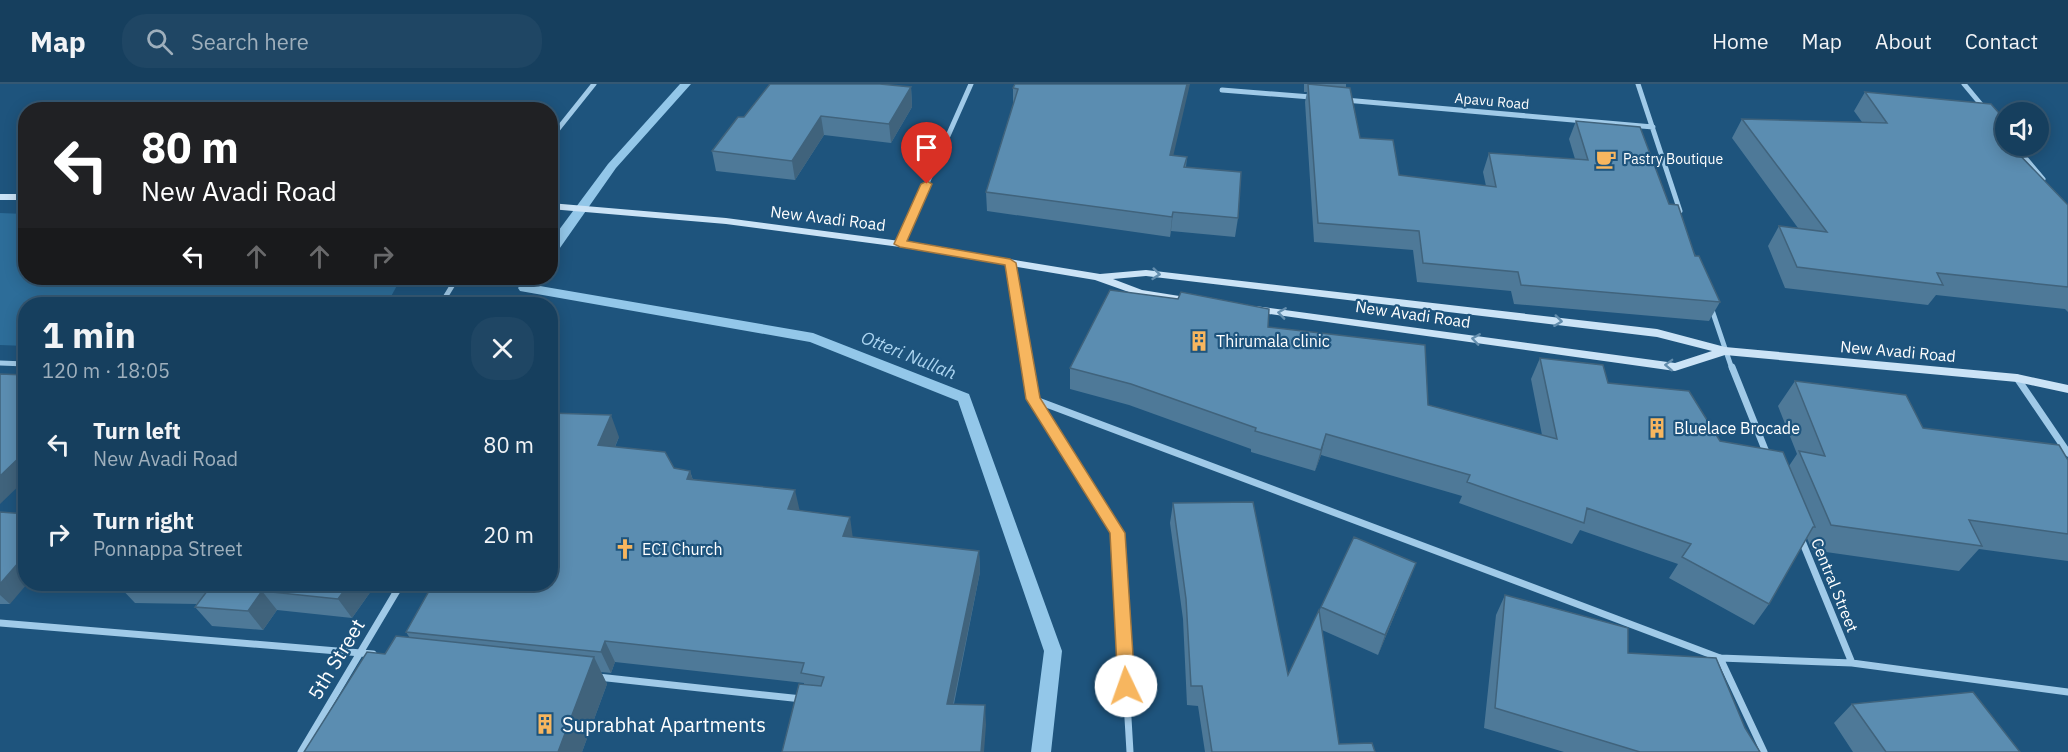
<!DOCTYPE html>
<html lang="en">
<head>
<meta charset="utf-8">
<style>
  :root { --surface:#163f5e; --page:#1f4664; --text:#f1f3f6; --muted:#9eafbc; --line:#355873 }
  body { margin:0; font-family:"IBM Plex Sans",sans-serif; background:var(--page); color:var(--text); height:100vh; display:flex; flex-direction:column; font-size:22px; white-space:nowrap }
  * { box-sizing:border-box; margin:0 }
  p { font-size:20px; color:var(--muted) }
  .icon { flex:none; width:33px; height:33px; fill:none; stroke:currentColor; stroke-width:2; stroke-linecap:round; stroke-linejoin:round }
  .map { position:relative; flex:1; overflow:hidden }
  .drawer { position:absolute; left:18px; top:213px; width:540px; height:294px; display:flex; flex-direction:column; background:var(--surface); border-radius:24px; box-shadow:0 3px 15px #0003,0 0 0 2px var(--line) }
  .drawer>* { flex:none }
  .hud { position:absolute; left:18px; top:18px; width:540px; height:183px; border-radius:24px; box-shadow:0 3px 15px #0003,0 0 0 2px var(--line); background:#202124; color:#fff; overflow:hidden }
  .fabs { position:absolute; left:1995px; top:18px; display:grid; gap:12px }
  .fabs a { display:grid; place-items:center; width:54px; height:54px; border-radius:50%; background:var(--surface); box-shadow:0 3px 15px #0003,0 0 0 2px var(--line); font-size:30px }
  .pin { position:absolute; display:grid; place-items:center; width:51px; height:51px; color:#fff; margin:-62px -26px; border-radius:50% 50% 50% 0; rotate:-45deg; box-shadow:0 0 6px #0007 }
  .pin .icon { rotate:45deg }
  .me { position:absolute; width:66px; margin:-33px; rotate:357deg; stroke-linejoin:round; filter:drop-shadow(0 0 4px #0008) }
  .turn { display:flex; align-items:center; gap:21px; height:126px; padding:0 24px; font-size:27px }
  .turn .icon { width:78px; height:78px; stroke-width:2.5 }
  .turn b { display:block; font-size:42px; line-height:51px }
  .lanes { display:flex; align-items:center; height:57px; padding:0 24px; background:#0003; justify-content:center; gap:30px; direction:ltr }
  .lanes .off { opacity:.35 }
  .round { display:grid; place-items:center; flex:none; width:63px; height:63px; border-radius:24px; background:var(--page) }
  .headline { display:flex; align-items:center; justify-content:space-between; height:102px; padding:0 24px }
  h1 { font-size:36px; font-weight:800; line-height:45px }
  ul { padding:0; list-style:none }
  li { display:flex; align-items:center; gap:18px; height:90px; padding:0 24px }
  li div { flex:1 }
  li b { display:block; font-size:22px }
  li em { font-style:normal }
  header { display:flex; align-items:center; gap:36px; box-sizing:border-box; height:84px; padding:0 30px; background:var(--surface); border-bottom:2px solid var(--line) }
  header strong { font-size:28px }
  nav { display:flex; gap:33px; margin-inline-start:auto; font-size:21px }
  .search { width:420px; height:54px; background:var(--page); display:flex; align-items:center; gap:15px; box-sizing:border-box; padding:0 21px; border-radius:24px; color:var(--muted); font-size:22px }
  .map>svg:first-child { display:block }
  .green { fill:#2d6d99 }
  .lines { fill:none; stroke-linecap:round; stroke-linejoin:round }
  .stream { fill:#93c7e9; fill-rule:evenodd }
  .minor-far1 { stroke:#a0cae8; stroke-width:5 }
  .minor { stroke:#a0cae8; stroke-width:7 }
  .secondary { fill:#cbe3f6; fill-rule:evenodd }
  .wall { fill:#4e7998 }
  .shaded-wall { fill:#40637c }
  .building { fill:#5b8db1; stroke:#40637c; stroke-width:1.5 }
  .oneway { stroke:#638dad }
  .route { fill:#f7b65f; stroke:#a1763e; stroke-width:1.5 }
  .labels { text-anchor:middle; dominant-baseline:central; stroke-width:4.5; stroke-linejoin:round; paint-order:stroke }
  .far-street-label { font-size:14px; fill:#fff; stroke:#1e547d }
  .far-poi-label { font-size:14px; fill:#fff; stroke:#1e547d; text-anchor:start }
  .street-label { font-size:16px; fill:#fff; stroke:#1e547d }
  .poi-label { font-size:16px; fill:#fff; stroke:#1e547d; text-anchor:start }
  .water-label { font-size:18px; font-style:italic; fill:#abd4f0; stroke:#1e547d }
  .near-street-label { font-size:20px; fill:#fff; stroke:#1e547d }
  .near-poi-label { font-size:20px; fill:#fff; stroke:#1e547d; text-anchor:start }
</style>
</head>
<body>
<header>
<strong>Map</strong>
<div class="search"><svg class="icon" aria-label="search" viewBox="0 0 24 24"><circle cx="10" cy="10" r="6"/><path d="M15 15l6 6"/></svg>Search here</div>
<nav><a>Home</a><a>Map</a><a>About</a><a>Contact</a></nav>
</header>
<div class="map">
<svg width="2068" height="668" viewBox="0 0 2068 668">
  <rect width="100%" height="100%" fill="#1e547d"/>
  <path class="green" d="M0,129L25,130L26,194H401L387,220H26L25,262L0,261Z"/>
  <g class="lines">
    <path class="stream" d="M680,0H691L616,84L555,171L550,172V158L608,80Z
      M526,194H538L534,201L813,249L969,310L1062,567L1051,668H1031L1044,567L958,317L810,258L520,207L518,204Z"/>
    <path class="minor-far1" d="M1638,0L1680,127
      M1964,0L1984,24
      M1222,6L1311,13
      M1345,16L1653,43
      M550,55L594,0
      M2015,62L2043,95
      M900,160L971,0
      M1010,179L1028,285
      M441,220L457,194
      M1711,223L1732,285
      M0,279L26,280"/>
    <path class="minor" d="M1028,283L1033,315L1117,449L1130,668
      M1732,283L1768,373
      M2017,294L2068,369
      M1033,315L1720,574L1852,579L2068,608
      M1800,452L1852,579
      M0,539L373,570
      M1720,574L1764,668
      M598,593L802,615
      M301,668L401,500"/>
    <path class="secondary" d="M0,110H26V116H0Z
      M550,119L726,134L900,157L1100,190L1146,186L1657,245L1725,263L2017,290L2068,301V309L2017,298L1725,271L1675,287L1255,228L1250,225L1255,222L1675,279L1712,267L1657,253L1146,192L1113,195L1142,206L1198,215L1199,217L1194,220L1140,212L1095,196L900,163L726,140L550,125Z"/>
  </g>
  <path class="wall" d="M1015,0L1173,72L1187,73L1186,83L1238,134L1235,153L1171,147L1170,153L987,127L986,108L1013,21V4Z
    M1304,0H1346V3L1360,54L1399,91L1486,102L1483,88L1489,69L1575,75L1569,55L1576,37L1669,120L1720,218L1709,237L1514,220L1511,207L1417,198L1413,166L1314,158L1305,18L1307,8H1304Z
    M911,3L912,23L891,59L824,51L795,96L716,87L712,67L744,33Z
    M1865,8L2006,62H2026L2019,70L2068,121V228L2065,225L1936,211L1928,221L1785,204L1768,162L1779,142L1798,144L1732,54L1742,35L1862,38L1854,27Z
    M1268,243L1428,321L1542,351L1531,295L1540,274L1608,299L1720,357L1789,382L1797,370L1778,322L1795,297L1923,344L2068,376V477L1979,465L1959,487L1812,466L1807,454L1769,520L1754,541L1669,494L1678,480L1580,446L1572,460L1459,419L1462,412L1321,371L1315,387L1251,368V365L1129,321L1070,305V284Z
    M619,353L615,363L674,384L690,387L693,396L800,427L853,453L979,467L980,488L954,620L986,641L804,600V599L615,578L611,589L601,588L607,600L582,668H304L385,570L410,554L406,548Z
    M1173,419L1288,591L1319,528L1321,523L1408,499L1378,571L1322,546L1339,660L1375,668H1205L1198,622L1187,621L1183,535L1170,439Z
    M0,428L10,520H0Z
    M117,500H376L352,534L277,526L263,546L212,542L195,523L197,520L135,519Z
    M1505,511L1628,569L1745,644L1760,668H1564L1484,644L1496,531Z
    M1852,620L2020,668H1853L1834,639Z"/>
  <path class="shaded-wall" d="M1187,0H1190L1169,90L1170,71Z
    M911,3L912,23L891,59L889,40Z
    M821,32L824,51L795,96L792,77Z
    M1173,128L1171,147L1170,153L1172,133Z
    M611,331L619,353L606,383L598,361Z
    M1326,350L1321,371L1315,387L1321,366Z
    M26,367V395L0,420V392Z
    M690,387L697,409L687,395Z
    M795,406L800,428L788,425Z
    M850,433L853,455L843,452Z
    M979,467L980,488L949,640L947,620Z
    M26,470V500H27L10,520L0,511V500Z
    M1416,479L1408,499L1378,571L1385,551Z
    M349,500H376L352,534L338,515Z
    M262,507L277,526L263,546L248,527Z
    M605,557L615,578L611,589L601,568Z
    M594,573L607,600L582,668H558Z
    M985,621L986,641L984,668H981Z"/>
  <path class="building" d="M770,0H880L911,3L889,40L821,32L792,77L712,67L738,33H744Z
    M1015,0H1187L1170,71L1187,73L1184,83L1241,88L1238,134L1173,128L1172,133L986,108L1018,5L1013,4Z
    M1308,0L1350,4L1360,54L1393,56L1399,91L1496,103L1489,69L1588,76L1576,37L1640,43L1669,120L1678,121L1695,172H1699L1720,218L1521,201L1518,188L1423,179L1419,147L1318,139Z
    M1865,8L1991,20L2006,37V62H2011L2068,121V203L1937,189L1943,201L1797,183L1779,142L1827,148L1742,35L1887,39Z
    M1110,206L1178,215L1181,208L1269,225L1268,243L1425,261L1428,321L1557,355L1540,274L1603,281L1608,299L1689,307L1720,357L1783,368L1815,443H1813L1769,520L1682,473L1691,460L1587,424L1584,439L1467,398L1470,391L1326,350L1321,366L1255,347L1256,344L1131,300L1070,284Z
    M0,290L26,291V367L0,392Z
    M1795,297L1906,311L1923,344L2059,361L2068,376V450L1969,436L1982,462L1831,441L1799,367L1825,372Z
    M550,329L611,331L598,361L665,368L674,384L690,387L687,395L795,406L788,425L850,433L843,452L979,467L947,620L985,621L981,668H782L799,600L821,602L824,593L801,589L804,579L605,557L601,568L406,548L433,500H550Z
    M1253,418L1288,591L1319,526L1339,660L1372,659L1375,668H1212L1202,602H1191L1186,515L1173,419Z
    M0,428L26,430V470L0,500Z
    M1354,453L1416,479L1385,551L1321,523Z
    M121,500H349L338,515L262,507L248,527L195,523L211,502Z
    M1505,511L1628,544V569L1716,574L1745,644L1760,668H1640L1495,624Z
    M396,552L594,573L558,668H304L367,568L385,570Z
    M1973,608L2020,668H1886L1852,620Z"/>
  <defs><path id="oneway-chevron" d="M-2-3.5L2.5 0L-2 3.5" fill="none" stroke-width="1.6" stroke-linecap="round" stroke-linejoin="round" transform="scale(1.5)"/></defs>
  <g class="oneway">
    <use href="#oneway-chevron" transform="translate(1156 190) rotate(6)"/>
    <use href="#oneway-chevron" transform="translate(1282 229) rotate(-172)"/>
    <use href="#oneway-chevron" transform="translate(1558 237) rotate(7)"/>
    <use href="#oneway-chevron" transform="translate(1476 255) rotate(-172)"/>
    <use href="#oneway-chevron" transform="translate(1669 281) rotate(-178)"/>
  </g>
  <path class="route" d="M927,97L932,100L907,157L1010,175L1016,179L1040,314L1125,449L1135,602L1132,607L1126,610L1120,607L1118,602L1110,449L1026,315L1005,181L900,163L894,160L921,100Z"/>
  <defs>
    <g id="cafe-bare" transform="scale(1.62)"><path d="M-5.5-4.5H6V0H3Q3 3.5 0 3.5H-2.5Q-5.5 3.5-5.5 0ZM3-3.2v2h1.7v-2ZM-6 4.5H4V6H-6Z" fill="#f7b65f" stroke="#1e547d" stroke-width="2.5" paint-order="stroke"/></g>
    <g id="building-bare" transform="scale(1.62)"><path d="M-4-6H4V6H1V3H-1V6H-4ZM-2.5-4.3h1.7v1.8h-1.7ZM.8-4.3h1.7v1.8H.8ZM-2.5-1h1.7V.8h-1.7ZM.8-1h1.7V.8H.8Z" fill="#f7b65f" stroke="#1e547d" stroke-width="2.5" paint-order="stroke"/></g>
    <g id="church-bare" transform="scale(1.62)"><path d="M-1.2-6h2.4v3.5h3.3v2.4h-3.3V6h-2.4V-.1h-3.3v-2.4h3.3Z" fill="#f7b65f" stroke="#1e547d" stroke-width="2.5" paint-order="stroke"/></g>
  </defs>
  <g fill-rule="evenodd">
    <use href="#cafe-bare" x="1606" y="75"/>
    <use href="#building-bare" x="1199" y="257"/>
    <use href="#building-bare" x="1657" y="344"/>
    <use href="#church-bare" x="625" y="465"/>
    <use href="#building-bare" x="545" y="640"/>
  </g>
  <g class="labels">
    <g class="far-street-label">
      <text transform="translate(1492 17) rotate(5)">Apavu Road</text>
    </g>
    <g class="far-poi-label">
      <text x="1623" y="75">Pastry Boutique</text>
    </g>
    <g class="street-label">
      <text transform="translate(828 134) rotate(7)">New Avadi Road</text>
      <text transform="translate(1413 230) rotate(8)">New Avadi Road</text>
      <text transform="translate(1898 267) rotate(5)">New Avadi Road</text>
      <text transform="translate(1835 501) rotate(68)">Central Street</text>
    </g>
    <g class="poi-label">
      <text x="1216" y="257">Thirumala clinic</text>
      <text x="1674" y="344">Bluelace Brocade</text>
      <text x="642" y="465">ECI Church</text>
    </g>
    <g class="water-label">
      <text transform="translate(909 271) rotate(22)">Otteri Nullah</text>
    </g>
    <g class="near-street-label">
      <text transform="translate(336 575) rotate(-59)">5th Street</text>
    </g>
    <g class="near-poi-label">
      <text x="562" y="640">Suprabhat Apartments</text>
    </g>
  </g>
</svg>
<div class="fabs">
<a><svg class="icon" aria-label="sound" viewBox="0 0 24 24"><path d="M4 9h4l5-4v14l-5-4H4zM17 9q2 3 0 6"/></svg></a>
</div>
<div class="pin" style="left:927px;top:100px;background:#d93025"><svg class="icon" aria-label="arrive" viewBox="0 0 24 24"><path d="M6 21V4h12l-3 4 3 4H6"/></svg></div>
<svg class="me" style="left:1126px;top:602px" viewBox="-20 -20 40 40"><circle r="19" fill="#fff"/><path d="M0-13L10 11 0 6-10 11z" fill="#f7b65f"/></svg>
<div class="hud">
<div class="turn"><svg class="icon" aria-label="left" viewBox="0 0 24 24"><path d="M17 20v-9H6M10 6l-5 5 5 5"/></svg><div><b>80 m</b>New Avadi Road</div></div>
<div class="lanes"><svg class="icon" aria-label="left" viewBox="0 0 24 24"><path d="M17 20v-9H6M10 6l-5 5 5 5"/></svg><svg class="icon off" aria-label="ahead" viewBox="0 0 24 24"><path d="M12 20V5M6 11l6-6 6 6"/></svg><svg class="icon off" aria-label="ahead" viewBox="0 0 24 24"><path d="M12 20V5M6 11l6-6 6 6"/></svg><svg class="icon off" aria-label="right" viewBox="0 0 24 24"><path d="M7 20v-9h11M14 6l5 5-5 5"/></svg></div>
</div>
<section class="drawer">
<div class="headline"><div><h1>1 min</h1><p>120 m · 18:05</p></div><a class="round"><svg class="icon" aria-label="close" viewBox="0 0 24 24"><path d="M6 6l12 12M18 6L6 18"/></svg></a></div>
<ul>
<li><svg class="icon" aria-label="left" viewBox="0 0 24 24"><path d="M17 20v-9H6M10 6l-5 5 5 5"/></svg><div><b>Turn left</b><p>New Avadi Road</p></div><em>80 m</em></li>
<li><svg class="icon" aria-label="right" viewBox="0 0 24 24"><path d="M7 20v-9h11M14 6l5 5-5 5"/></svg><div><b>Turn right</b><p>Ponnappa Street</p></div><em>20 m</em></li>
</ul>
</section>
</div>
</body>
</html>
